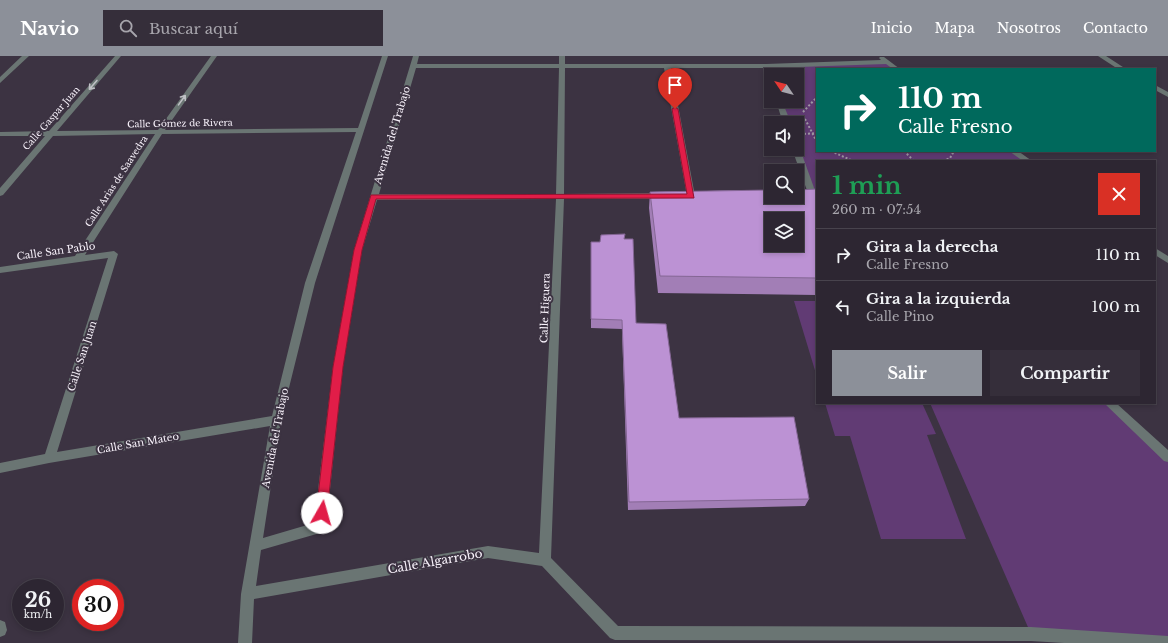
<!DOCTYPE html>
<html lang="es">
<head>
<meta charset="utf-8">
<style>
  :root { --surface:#2d2632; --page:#352e3a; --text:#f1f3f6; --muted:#a7a5ac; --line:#48434d; --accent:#8c9099 }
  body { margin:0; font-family:"Libre Baskerville",serif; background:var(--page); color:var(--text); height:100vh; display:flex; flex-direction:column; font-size:15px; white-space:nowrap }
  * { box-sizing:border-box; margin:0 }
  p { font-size:13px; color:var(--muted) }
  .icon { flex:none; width:22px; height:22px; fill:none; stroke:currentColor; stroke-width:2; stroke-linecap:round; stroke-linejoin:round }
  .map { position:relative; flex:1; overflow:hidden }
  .drawer { position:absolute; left:816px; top:104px; width:340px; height:244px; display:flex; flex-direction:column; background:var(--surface); border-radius:0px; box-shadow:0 2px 6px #0003,0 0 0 1px var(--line) }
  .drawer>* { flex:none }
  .top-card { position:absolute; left:816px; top:12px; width:340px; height:84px; border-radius:0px; box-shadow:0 2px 6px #0003,0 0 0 1px var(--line); background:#00695c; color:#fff; overflow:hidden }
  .needle { width:26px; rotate:305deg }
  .buttons { position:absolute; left:764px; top:12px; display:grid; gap:8px }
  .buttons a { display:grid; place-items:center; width:40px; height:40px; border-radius:0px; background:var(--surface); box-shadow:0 2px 6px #0003,0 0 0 1px var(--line); font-size:20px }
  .speed { position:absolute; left:12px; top:523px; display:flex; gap:8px; font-size:20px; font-weight:700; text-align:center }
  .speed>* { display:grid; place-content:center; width:52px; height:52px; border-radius:50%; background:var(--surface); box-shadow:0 2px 6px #0003,0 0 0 1px var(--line); line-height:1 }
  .speed small { font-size:10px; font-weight:400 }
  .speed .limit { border:6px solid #d22; background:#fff; color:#111 }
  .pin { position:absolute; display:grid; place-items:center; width:34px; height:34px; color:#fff; margin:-41px -17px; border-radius:50% 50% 50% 0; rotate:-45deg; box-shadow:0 0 4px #0007 }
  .pin .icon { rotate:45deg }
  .me { position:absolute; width:44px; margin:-22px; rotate:7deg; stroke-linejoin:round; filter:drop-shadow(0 0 3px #0008) }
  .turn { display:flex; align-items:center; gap:14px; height:84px; padding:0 16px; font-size:18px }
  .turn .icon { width:52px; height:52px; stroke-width:2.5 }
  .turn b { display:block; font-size:28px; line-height:34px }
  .round { display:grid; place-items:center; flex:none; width:42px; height:42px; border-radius:0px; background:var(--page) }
  .headline { display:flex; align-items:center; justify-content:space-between; height:68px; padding:0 16px }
  h1 { font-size:24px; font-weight:800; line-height:30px; color:#1e9e55 }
  .action { display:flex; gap:8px; margin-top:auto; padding:8px 16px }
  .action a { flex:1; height:46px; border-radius:0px; background:var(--accent); color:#fff; font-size:16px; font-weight:800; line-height:46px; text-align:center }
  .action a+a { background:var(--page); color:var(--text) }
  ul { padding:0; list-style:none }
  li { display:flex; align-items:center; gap:12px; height:52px; padding:0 16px; border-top:1px solid var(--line) }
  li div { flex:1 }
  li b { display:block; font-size:15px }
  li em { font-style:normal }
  header { display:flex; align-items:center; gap:24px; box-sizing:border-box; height:56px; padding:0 20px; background:var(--accent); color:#fff }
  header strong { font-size:19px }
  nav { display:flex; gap:22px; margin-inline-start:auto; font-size:14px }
  .search { width:280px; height:36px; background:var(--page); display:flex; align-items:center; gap:10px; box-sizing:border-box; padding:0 14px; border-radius:0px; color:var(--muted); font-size:15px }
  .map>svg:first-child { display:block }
  .green { fill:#613b74 }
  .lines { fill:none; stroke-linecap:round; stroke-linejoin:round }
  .path { stroke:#a099a5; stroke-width:2; stroke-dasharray:2 2; stroke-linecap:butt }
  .minor { fill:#6a7573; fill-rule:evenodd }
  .wall { fill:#a27eb6 }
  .building { fill:#bc92d4; stroke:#846694; fill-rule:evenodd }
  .oneway { stroke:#bfc0c5 }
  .route { fill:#e11d48; stroke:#92132f }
  .labels { text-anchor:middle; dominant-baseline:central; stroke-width:4; stroke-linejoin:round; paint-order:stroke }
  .far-street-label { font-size:9px; fill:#f8f2fb; stroke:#3c3342 }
  .street-label { font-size:10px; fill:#f8f2fb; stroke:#3c3342 }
  .near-street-label { font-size:12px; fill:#f8f2fb; stroke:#3c3342 }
</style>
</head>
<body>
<header>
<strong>Navio</strong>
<div class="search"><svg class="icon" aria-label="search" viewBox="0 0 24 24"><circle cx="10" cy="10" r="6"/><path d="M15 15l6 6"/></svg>Buscar aquí</div>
<nav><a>Inicio</a><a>Mapa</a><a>Nosotros</a><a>Contacto</a></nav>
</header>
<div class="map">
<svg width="1168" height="587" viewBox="0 0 1168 587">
  <rect width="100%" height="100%" fill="#3c3342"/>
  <path class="green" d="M887,6L897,13H817V95H1013L1024,102L1014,105H817V140L797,93V67H787L779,45H797V19H771L766,10Z
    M794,245H817V321Z
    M825,347H922L936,378L927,379L966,483H881L850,380H835Z
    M930,347H1109L1168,401V587L1031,578Z"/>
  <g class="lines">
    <path class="path" d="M803,56L817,41
      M805,63L817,86
      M804,78L817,77
      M831,95L853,105
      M904,95L914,105
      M943,105L950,102L954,95"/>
    <path class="minor" d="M22,0H29L0,27V21Z
      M115,0H121L57,75L158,74L211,0H217L165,74L358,72L382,0H388L315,227L281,364L263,482L314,467L333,311L354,194L413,0H419L417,8H559V0H565V8H766L881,4L879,2L880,1H884L900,13H893L886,8L770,12L772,19H771V26L768,24L763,12H671L695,140L691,143L687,140L664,12H565L564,138L663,137L667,140L663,143H564L551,502L618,570L1031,571L1168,580V587H1064L1031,585L615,584L610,582L542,510L488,502L254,543L252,587H238L241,538L270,370L49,407L0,417V407L45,398L108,202L0,217V211L75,200L155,78L53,80L3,139L0,140V132L45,80H0V76L49,75ZM416,12H559L556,138H379ZM356,76L305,227L272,360L57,396L118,198L114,195L85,199L162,78ZM556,143L539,497L488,490L256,530L261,494L320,477L324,475L326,471L343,311L362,194L377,144Z
      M1098,0H1106L1126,13H1118Z
      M1155,29L1168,36V41L1155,34Z
      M776,45H782L791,67H783Z
      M797,91L800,93L817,140L816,142L813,143L809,140L792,93H797Z
      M1009,95H1018L1032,105H1023Z
      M1155,192L1168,200V207L1155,199Z
      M1104,347H1116L1168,394V406L1164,405Z
      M0,564L5,566L7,574L5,579L0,581Z"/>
  </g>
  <path class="wall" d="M817,133V239L658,237L649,152L650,136Z
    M624,183L636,267L679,362L809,443L805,450L628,454L622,273L591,272V186H600Z"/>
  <path class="building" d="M817,133V222L660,220L650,136L771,134V141H797V134ZM771,163H797V189H771Z
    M625,178L624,183H633L636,267L666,268L679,362L794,361L809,443L629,446L622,264L591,263V186H600L601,179Z"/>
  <defs><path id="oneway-shaft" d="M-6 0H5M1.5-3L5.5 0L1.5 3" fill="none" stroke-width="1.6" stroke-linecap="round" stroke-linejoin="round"/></defs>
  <g class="oneway">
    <use href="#oneway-shaft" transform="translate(93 29) rotate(131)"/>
    <use href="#oneway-shaft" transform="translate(182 44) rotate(-54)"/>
  </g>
  <path class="route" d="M675,51L678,53L694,142L376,143L362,194L343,311L327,457L325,460L322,462L318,460L316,457L333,311L354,194L371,139L687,138L672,53Z"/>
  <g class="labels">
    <g class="far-street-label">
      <text transform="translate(51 62) rotate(-49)">Calle Gaspar Juan</text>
      <text transform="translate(180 67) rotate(-1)">Calle Gómez de Rivera</text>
      <text transform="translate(116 125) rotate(-57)">Calle Arias de Saavedra</text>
    </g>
    <g class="street-label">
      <text transform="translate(392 79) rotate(-73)">Avenida del Trabajo</text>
      <text transform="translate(56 195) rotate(-8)">Calle San Pablo</text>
      <text transform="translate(545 252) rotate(-88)">Calle Higuera</text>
      <text transform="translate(82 300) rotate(-72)">Calle San Juan</text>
      <text transform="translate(275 382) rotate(-79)">Avenida del Trabajo</text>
      <text transform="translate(138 387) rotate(-10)">Calle San Mateo</text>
    </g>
    <g class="near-street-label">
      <text transform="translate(435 505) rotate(-10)">Calle Algarrobo</text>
    </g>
  </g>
</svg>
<div class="buttons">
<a><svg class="needle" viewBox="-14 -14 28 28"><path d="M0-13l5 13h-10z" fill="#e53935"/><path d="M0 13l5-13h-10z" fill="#a7a5ac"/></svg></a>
<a><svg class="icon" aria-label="sound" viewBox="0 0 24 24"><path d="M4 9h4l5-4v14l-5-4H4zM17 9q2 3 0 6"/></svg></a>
<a><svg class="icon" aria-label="search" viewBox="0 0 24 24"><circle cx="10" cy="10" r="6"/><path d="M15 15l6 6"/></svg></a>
<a><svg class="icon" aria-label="layers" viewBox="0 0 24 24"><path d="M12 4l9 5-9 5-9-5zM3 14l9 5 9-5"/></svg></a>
</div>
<div class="speed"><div>26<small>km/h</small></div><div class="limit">30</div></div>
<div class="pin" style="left:675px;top:53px;background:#d93025"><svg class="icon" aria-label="arrive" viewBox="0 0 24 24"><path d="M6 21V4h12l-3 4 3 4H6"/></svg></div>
<svg class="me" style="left:322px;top:457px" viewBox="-20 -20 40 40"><circle r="19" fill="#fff"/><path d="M0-13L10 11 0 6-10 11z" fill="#e11d48"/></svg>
<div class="top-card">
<div class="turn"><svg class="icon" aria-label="right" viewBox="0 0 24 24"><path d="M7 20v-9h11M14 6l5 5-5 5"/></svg><div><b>110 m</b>Calle Fresno</div></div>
</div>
<section class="drawer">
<div class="headline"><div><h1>1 min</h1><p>260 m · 07:54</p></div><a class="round" style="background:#d93025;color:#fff"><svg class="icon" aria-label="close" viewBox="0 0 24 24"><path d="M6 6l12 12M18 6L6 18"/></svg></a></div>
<ul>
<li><svg class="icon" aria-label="right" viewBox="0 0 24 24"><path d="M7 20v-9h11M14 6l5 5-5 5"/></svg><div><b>Gira a la derecha</b><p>Calle Fresno</p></div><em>110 m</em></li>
<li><svg class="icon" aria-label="left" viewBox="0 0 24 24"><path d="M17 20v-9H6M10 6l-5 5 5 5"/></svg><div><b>Gira a la izquierda</b><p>Calle Pino</p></div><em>100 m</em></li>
</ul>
<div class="action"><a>Salir</a><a>Compartir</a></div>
</section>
</div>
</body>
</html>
